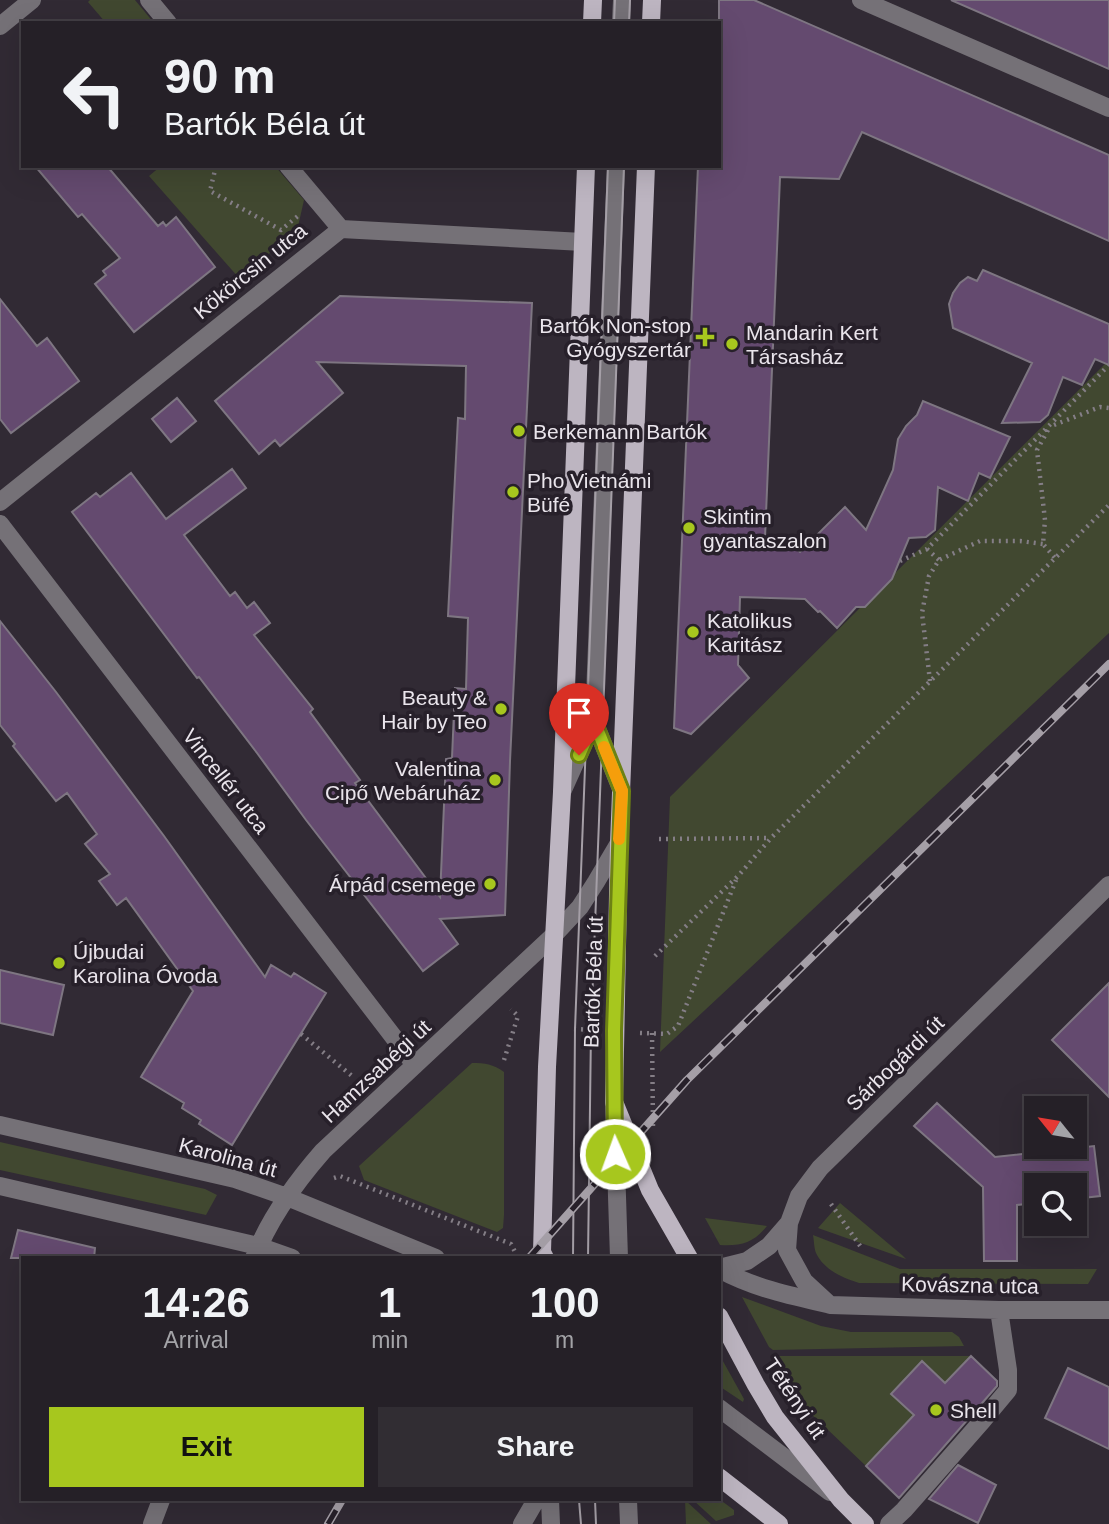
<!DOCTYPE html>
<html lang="en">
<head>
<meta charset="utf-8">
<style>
  :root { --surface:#252027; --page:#312d33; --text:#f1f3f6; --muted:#a3a3a7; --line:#423e44; --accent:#a7c71e }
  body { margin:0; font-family:Arial,sans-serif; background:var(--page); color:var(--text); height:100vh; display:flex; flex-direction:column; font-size:26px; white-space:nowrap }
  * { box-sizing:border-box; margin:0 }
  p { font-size:23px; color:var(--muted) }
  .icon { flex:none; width:38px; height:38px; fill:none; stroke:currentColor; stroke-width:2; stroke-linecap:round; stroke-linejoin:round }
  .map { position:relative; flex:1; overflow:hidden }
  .sheet { position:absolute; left:21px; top:1256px; width:700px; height:245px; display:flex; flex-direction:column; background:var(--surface); border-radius:0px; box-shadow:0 7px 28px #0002,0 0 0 2px var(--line) }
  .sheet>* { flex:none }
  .banner { position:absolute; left:21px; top:21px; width:700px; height:147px; border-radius:0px; box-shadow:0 7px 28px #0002,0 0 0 2px var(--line); background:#252027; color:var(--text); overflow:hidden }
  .needle { width:46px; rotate:300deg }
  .fabs { position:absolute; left:1024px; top:1096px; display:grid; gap:14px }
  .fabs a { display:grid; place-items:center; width:63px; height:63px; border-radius:0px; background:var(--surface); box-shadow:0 7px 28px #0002,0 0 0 2px var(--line); font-size:35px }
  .pin { position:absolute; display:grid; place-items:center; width:60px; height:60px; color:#fff; margin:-72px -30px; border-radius:50% 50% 50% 0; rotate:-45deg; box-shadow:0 0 7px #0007 }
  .pin .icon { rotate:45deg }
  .me { position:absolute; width:77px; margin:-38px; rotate:358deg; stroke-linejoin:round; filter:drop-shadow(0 0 5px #0008) }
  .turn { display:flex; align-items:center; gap:24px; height:147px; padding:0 28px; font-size:32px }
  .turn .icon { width:91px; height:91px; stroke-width:2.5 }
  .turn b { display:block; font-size:49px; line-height:60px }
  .eta { display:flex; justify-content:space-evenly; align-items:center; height:119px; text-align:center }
  .eta b { font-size:42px; font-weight:600; line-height:49px }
  .button { display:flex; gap:14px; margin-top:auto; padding:14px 28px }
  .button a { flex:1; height:80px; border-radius:0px; background:var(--accent); color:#111; font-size:28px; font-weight:600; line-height:80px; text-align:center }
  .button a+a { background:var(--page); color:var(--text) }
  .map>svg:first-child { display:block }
  .green { fill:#414830 }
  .building { fill:#644a6f; stroke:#7e7682; stroke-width:2 }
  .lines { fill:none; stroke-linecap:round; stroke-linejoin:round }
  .path { stroke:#847e86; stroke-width:4.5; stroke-dasharray:2 5; stroke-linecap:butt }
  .minor { stroke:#757177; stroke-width:18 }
  .major { stroke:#bdb5c1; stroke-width:18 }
  .tram { stroke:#a59fa7; stroke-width:2 }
  .rail-casing { stroke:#a59fa7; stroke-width:8 }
  .rail { stroke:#27202a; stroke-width:5; stroke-dasharray:16; stroke-linecap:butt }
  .route-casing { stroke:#6d8114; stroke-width:18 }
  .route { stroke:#a7c71e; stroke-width:12 }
  .slow { stroke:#f59e0b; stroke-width:12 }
  .poi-dot { fill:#a7c71e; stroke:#27202a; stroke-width:2.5 }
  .labels { text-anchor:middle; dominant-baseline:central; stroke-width:7; stroke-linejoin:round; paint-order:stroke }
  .street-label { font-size:21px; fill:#eae5ec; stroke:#27202a }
  .poi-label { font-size:21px; fill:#eae5ec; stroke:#27202a; text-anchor:start }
</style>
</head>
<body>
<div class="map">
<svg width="1109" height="1524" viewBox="0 0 1109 1524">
  <rect width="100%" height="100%" fill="#312a34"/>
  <path class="green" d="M90,0H135L154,23H106L88,2Z
    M161,166H275L304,200L297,231L239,278L149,176Z
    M1109,360V633L660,1052L670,797Z
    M472,1063C485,1063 493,1064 504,1072V1215L503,1228L497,1232L364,1180L359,1166Z
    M0,1142L205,1189L217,1195L206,1215L0,1170Z
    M840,1203L902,1255L906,1259L818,1228Z
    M705,1218L767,1226C753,1243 742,1246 720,1245Z
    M813,1235L900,1269H1097L1088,1284L859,1283C843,1278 824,1270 816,1253C814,1248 814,1240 813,1235Z
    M742,1297L821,1326L851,1332H952L959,1337L964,1346L773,1350L769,1347Z
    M719,1354L744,1399L743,1402L719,1386Z
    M775,1356H971L945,1383L922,1362L892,1394L914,1416L866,1466L806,1409L786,1377Z
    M719,1499L734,1510V1515L716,1521L693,1500Z
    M685,1500L711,1524H686Z"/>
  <path class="building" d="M719,0H754L1109,155V241L862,132L839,179L780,177L765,538L784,539L800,552L845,507L866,530L893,470L898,439L906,426L917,415L923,401L1010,437L990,478L979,473L968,501L938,487L935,530L926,537L909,538L892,579L865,607H856L837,628L820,611L818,612L805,599L740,597L738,665L749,678L691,734L674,728L698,166H719Z
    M951,0H1109V69Z
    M35,166H107L158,226L163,222L166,226L176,217L215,267L134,332L95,284L106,275L103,271L120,258L82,214L78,217Z
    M983,270L1109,324V365L1095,359L1082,385L1063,377L1048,415L1040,422L1002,423L1032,363L953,328L949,304L953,293L960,283L968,277L977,281Z
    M340,296L532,303L510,761L505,915L440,919L458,944L423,971L306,820L257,753L199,677L197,678L72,512L96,493L100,497L131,473L166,519L232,469L246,488L184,535L230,596L235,592L247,608L254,602L270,623L254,635L313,709L310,712L360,780L355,783L440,897L446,759L452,758L455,688L466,689L468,618L448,616L458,418L465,419L466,366L317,362L343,393L280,446L275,440L259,454L215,401Z
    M0,299L37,346L47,338L79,381L11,433L0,419Z
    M177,398L196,421L171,442L152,419Z
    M0,621L56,692L164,836L265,977L271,965L291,977L294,973L326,993L232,1145L199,1124L201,1120L182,1108L184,1103L141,1077L193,991L126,898L117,905L99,881L110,874L85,844L97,834L67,793L56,801L13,746L15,744L0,725Z
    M0,970L64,985L53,1035L0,1023Z
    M1109,983V1097L1052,1040Z
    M937,1103L995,1157L1094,1146L1100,1196L1074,1199V1185H1036V1203L1017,1205V1261H984L983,1187L914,1126Z
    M18,1230L95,1248L94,1258H11Z
    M971,1356L997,1381V1386L899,1498L866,1466L914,1415L891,1394L922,1361L945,1383Z
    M1068,1368L1109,1387V1449L1045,1418Z
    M958,1465L996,1485L978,1523L929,1499Z"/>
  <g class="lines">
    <path class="path" d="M216,166L210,191L281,230L299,215
      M1054,425L1100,407L1109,408
      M1048,430L1037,450L1045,520L1043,544L1055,558
      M927,549L939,560
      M900,561L927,549L1109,365
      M930,681L922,613L929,576L939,560L980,541H1020L1043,544
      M659,839L771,838
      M655,956L738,876L771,838L1109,505
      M574,1029L593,1030
      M640,1033L667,1034L678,1026L736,880
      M652,1033L653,1127
      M301,1034L352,1076
      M504,1060L518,1016L511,1009
      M334,1178L340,1176L511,1244L516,1254
      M831,1204L863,1250"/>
    <path class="minor" d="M149,0L168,23
      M861,0L1109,108
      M621,23L622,0
      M0,26L32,0
      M288,166L341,229
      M0,502L341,229L583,242
      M0,524L415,1065
      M594,721L621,789
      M562,792L594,721L616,166
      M614,1104L619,1258
      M0,1125L235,1179L287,1197L436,1258
      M0,1186L258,1246L292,1258
      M789,1223L787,1250L804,1281L830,1305L999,1310H1109
      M254,1258C269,1219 295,1183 323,1151L554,935L580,907L596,882L619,843
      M719,1268L747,1261L769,1246L789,1223L799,1196L820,1168L1109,885
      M719,1269C754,1288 788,1295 827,1304
      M719,1408L830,1492
      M550,1500L551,1524
      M628,1500L629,1524
      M152,1524L161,1500
      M522,1524L536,1500
      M889,1524L904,1510L983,1420L1008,1390V1370L999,1310"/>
    <path class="major" d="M592,23L593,0
      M651,23L652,0
      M646,166L619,843L614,1102L650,1190L689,1258
      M545,1258L542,1252L547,1067L562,792L586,166
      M719,1316L756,1385L775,1417L841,1500L865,1524
      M719,1477L779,1524"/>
    <path class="tram" d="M614,23L615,0
      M629,23L630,0
      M573,1258L575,1029L608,166
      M588,1258L591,1030L624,166
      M579,1500L581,1524
      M595,1500L596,1524"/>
    <g class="rail-casing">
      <path id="rail" d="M529,1258L687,1080L1109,664
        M328,1524L342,1500"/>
    </g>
    <use href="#rail" class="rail"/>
  </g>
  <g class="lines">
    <g class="route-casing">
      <path id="route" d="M579,755L594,721L622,791L614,1031L615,1154"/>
    </g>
    <use href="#route" class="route"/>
    <path class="slow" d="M604,747L622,791L619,839"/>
  </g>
  <g class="poi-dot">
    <path d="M701.5 326.5h7v7h7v7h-7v7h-7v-7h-7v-7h7z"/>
    <circle cx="732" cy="344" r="7"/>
    <circle cx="519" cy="431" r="7"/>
    <circle cx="513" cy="492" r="7"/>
    <circle cx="689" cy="528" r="7"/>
    <circle cx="693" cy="632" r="7"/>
    <circle cx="501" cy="709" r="7"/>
    <circle cx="495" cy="780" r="7"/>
    <circle cx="490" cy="884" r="7"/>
    <circle cx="59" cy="963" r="7"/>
    <circle cx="936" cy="1410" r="7"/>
  </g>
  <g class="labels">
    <g class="street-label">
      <text transform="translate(250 271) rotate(-39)">Kökörcsin utca</text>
      <text transform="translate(226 781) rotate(52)">Vincellér utca</text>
      <text transform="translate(593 982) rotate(-88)">Bartók Béla út</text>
      <text transform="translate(895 1063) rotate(-44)">Sárbogárdi út</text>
      <text transform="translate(376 1071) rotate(-43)">Hamzsabégi út</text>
      <text transform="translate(228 1157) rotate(15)">Karolina út</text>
      <text transform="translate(970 1285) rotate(1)">Kovászna utca</text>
      <text transform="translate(795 1398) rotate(56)">Tétényi út</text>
    </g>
    <g class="poi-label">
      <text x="691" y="325" text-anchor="end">Bartók Non-stop<tspan x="691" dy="24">Gyógyszertár</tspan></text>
      <text x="746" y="332">Mandarin Kert<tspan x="746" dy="24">Társasház</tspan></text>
      <text x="533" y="431">Berkemann Bartók</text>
      <text x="527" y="480">Pho Vietnámi<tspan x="527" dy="24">Büfé</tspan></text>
      <text x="703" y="516">Skintim<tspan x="703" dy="24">gyantaszalon</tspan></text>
      <text x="707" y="620">Katolikus<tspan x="707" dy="24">Karitász</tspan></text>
      <text x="487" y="697" text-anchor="end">Beauty &amp;<tspan x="487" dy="24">Hair by Teo</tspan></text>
      <text x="481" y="768" text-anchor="end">Valentina<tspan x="481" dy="24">Cipő Webáruház</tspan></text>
      <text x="476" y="884" text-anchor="end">Árpád csemege</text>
      <text x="73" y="951">Újbudai<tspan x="73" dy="24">Karolina Óvoda</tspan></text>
      <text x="950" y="1410">Shell</text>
    </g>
  </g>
</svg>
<div class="fabs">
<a><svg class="needle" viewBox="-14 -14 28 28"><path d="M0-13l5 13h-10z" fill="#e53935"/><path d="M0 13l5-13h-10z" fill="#a3a3a7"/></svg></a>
<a><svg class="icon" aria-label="search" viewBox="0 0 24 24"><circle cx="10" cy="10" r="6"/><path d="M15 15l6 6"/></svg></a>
</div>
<div class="pin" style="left:579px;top:755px;background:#d93025"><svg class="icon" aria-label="arrive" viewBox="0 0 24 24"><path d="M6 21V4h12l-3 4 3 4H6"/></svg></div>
<svg class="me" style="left:615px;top:1154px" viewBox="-20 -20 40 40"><circle r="17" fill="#a7c71e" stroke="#fff" stroke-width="3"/><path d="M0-11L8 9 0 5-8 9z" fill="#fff"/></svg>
<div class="banner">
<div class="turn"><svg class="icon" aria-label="left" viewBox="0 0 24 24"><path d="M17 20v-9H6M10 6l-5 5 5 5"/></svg><div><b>90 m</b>Bartók Béla út</div></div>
</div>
<section class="sheet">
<div class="eta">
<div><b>14:26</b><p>Arrival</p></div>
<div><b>1</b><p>min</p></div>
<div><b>100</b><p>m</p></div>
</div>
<div class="button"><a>Exit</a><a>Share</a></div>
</section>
</div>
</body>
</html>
